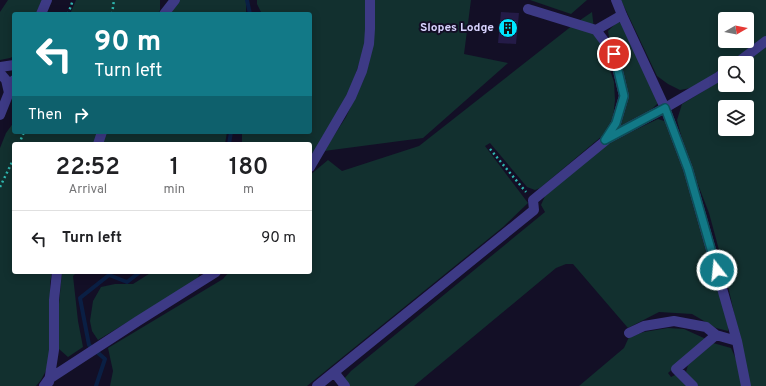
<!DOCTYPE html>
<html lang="en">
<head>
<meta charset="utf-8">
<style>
  :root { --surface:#fff; --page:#f2f2f2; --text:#202124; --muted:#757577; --line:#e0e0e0 }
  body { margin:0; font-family:Overpass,sans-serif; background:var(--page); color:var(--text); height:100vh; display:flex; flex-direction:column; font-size:15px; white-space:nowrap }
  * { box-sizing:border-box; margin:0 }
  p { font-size:13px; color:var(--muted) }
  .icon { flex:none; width:22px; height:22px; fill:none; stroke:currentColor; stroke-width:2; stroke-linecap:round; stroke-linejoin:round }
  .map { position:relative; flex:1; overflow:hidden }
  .panel { position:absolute; left:12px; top:142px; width:300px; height:132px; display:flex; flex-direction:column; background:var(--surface); border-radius:4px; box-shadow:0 2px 10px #0003 }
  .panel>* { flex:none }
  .guide { position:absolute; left:12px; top:12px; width:300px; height:122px; border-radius:4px; box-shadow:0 2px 10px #0003; background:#127987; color:#fff; overflow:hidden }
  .needle { width:26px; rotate:81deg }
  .buttons { position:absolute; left:718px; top:12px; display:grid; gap:8px }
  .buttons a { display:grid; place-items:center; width:36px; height:36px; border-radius:4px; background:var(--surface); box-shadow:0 2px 10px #0003; font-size:20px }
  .pin { position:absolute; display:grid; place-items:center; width:34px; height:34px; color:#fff; margin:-17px; border:2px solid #fff; border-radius:50%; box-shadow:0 1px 4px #0007 }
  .me { position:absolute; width:44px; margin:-22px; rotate:344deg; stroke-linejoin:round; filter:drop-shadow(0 0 3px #0008) }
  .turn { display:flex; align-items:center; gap:14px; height:84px; padding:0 16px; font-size:18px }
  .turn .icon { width:52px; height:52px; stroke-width:2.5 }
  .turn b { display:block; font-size:28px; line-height:34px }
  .then { display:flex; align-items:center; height:38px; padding:0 16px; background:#0003; gap:8px; font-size:15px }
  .eta { display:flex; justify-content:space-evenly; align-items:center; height:68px; text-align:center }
  .eta b { font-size:24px; font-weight:600; line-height:28px }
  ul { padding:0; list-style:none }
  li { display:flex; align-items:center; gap:12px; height:56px; padding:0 16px; border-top:1px solid var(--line) }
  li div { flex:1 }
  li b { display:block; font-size:15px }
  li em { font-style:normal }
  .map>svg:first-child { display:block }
  .green { fill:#12302f; fill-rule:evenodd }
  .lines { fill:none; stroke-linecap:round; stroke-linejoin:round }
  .stream { stroke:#0a1f44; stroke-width:4 }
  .building { fill:#241b47 }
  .path { stroke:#2fb8b0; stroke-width:2.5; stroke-dasharray:2 3; stroke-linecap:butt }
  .minor { stroke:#3d3a85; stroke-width:10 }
  .route-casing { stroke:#0c4f58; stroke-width:10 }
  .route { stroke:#127987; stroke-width:7 }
  .labels { text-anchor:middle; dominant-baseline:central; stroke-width:4; stroke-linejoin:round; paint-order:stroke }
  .poi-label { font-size:12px; font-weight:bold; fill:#d9d4ff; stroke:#130f26; text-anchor:end }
</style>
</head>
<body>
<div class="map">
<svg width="766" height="386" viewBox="0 0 766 386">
  <rect width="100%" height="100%" fill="#130f26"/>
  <path class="green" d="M8,0H42L36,14H14V56L10,58L0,60V12Z
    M76,0H160V10L158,14H70Z
    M180,0H246V14H169Z
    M257,0H366L365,45L348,97L324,139L310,156V144H242V132H310V14H262L257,4Z
    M374,0H471L464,54L508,63L423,138L324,151L346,117L364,79L369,62Z
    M530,0H587L571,14Z
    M621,0H766V36L729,63H725V66L696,87L680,90L668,84L657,76ZM725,19H747V41H725Z
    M592,12L594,29L603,49L614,82L615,100L613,118L602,136L540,188L535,190L527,187L490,143L485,146L528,203L503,227L307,386H110L113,371L108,348L223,279L229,272H310V175L328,160L342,171L419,146L573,25Z
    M617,22L626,23L659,102L648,113L619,128L622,110L608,31Z
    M766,47V386H750L725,272L709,213L685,151L677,120L682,104L702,92L725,76V85H747V63H743ZM725,107H747V129H725Z
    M658,119L667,122L703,223L728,322V331L716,328L692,314L659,312L628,328L573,264H566L556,268L414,386H347L342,381L351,371L545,212L541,205L545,196L607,143Z
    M14,122V132H98L93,144H14V272H52L50,283L51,325L49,365L41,380L36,386H0V148L6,133Z
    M106,132H227L225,144H102Z
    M62,272H77L73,276L78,321L83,347L68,357L59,349L57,325Z
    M152,272H200L197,280L98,340L92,331L90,321L93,301L101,287L115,284H133Z
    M668,328L684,329L706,339L668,373L671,377L677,374L688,386H579L624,348L629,337L644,332Z
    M713,343L731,348L736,359L743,386H698L686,372L688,365Z"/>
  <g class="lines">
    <path class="stream" d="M247,0L250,14
      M229,144L231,132
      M96,386L105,359L89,345L80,298L109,275L127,282L140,272"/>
  </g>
  <path class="building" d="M501,12L519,13L516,44L498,43Z"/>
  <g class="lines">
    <path class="path" d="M68,14L73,0
      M112,14L114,0
      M19,144L24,132
      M490,149L526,192
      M0,187L14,158"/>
    <path class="minor" d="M616,0L622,15L665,108L688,169L737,341L746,386
      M528,9L596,30L622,15
      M41,14L47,0
      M164,14L175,0
      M737,63L766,41
      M0,67L14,65
      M0,73L6,80L9,93
      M0,115L14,80
      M605,140L665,108L718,77L725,72
      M98,144L102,132
      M310,167L351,97L362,71L369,44L370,29V0
      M629,333L644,326L674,321L706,327L716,335L737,341
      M334,372L345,386
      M49,382L54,350V300L57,272
      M44,386L49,379L138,321L216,272
      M317,386L534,210L533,200L605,141L616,123L624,96L614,54L596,30
      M693,386L676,369L716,335"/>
  </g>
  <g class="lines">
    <g class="route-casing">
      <path id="route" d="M614,54L624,96L616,123L605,140L665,108L688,169L717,270"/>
    </g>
    <use href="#route" class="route"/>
  </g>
  <defs>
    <g id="building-disc" transform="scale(1)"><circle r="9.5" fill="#00e5ff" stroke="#130f26"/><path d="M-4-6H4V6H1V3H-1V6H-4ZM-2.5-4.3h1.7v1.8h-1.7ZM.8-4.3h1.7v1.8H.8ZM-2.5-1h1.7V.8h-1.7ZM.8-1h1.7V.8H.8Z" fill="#111"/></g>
  </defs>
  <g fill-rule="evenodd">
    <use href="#building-disc" x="508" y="28"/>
  </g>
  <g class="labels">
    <g class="poi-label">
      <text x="494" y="28">Slopes Lodge</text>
    </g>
  </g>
</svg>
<div class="buttons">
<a><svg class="needle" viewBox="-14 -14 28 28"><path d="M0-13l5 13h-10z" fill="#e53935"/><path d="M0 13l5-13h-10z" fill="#757577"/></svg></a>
<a><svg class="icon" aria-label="search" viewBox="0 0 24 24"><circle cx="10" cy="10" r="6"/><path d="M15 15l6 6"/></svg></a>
<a><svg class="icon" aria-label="layers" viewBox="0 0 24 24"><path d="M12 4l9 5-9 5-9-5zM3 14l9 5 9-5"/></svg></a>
</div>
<div class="pin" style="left:614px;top:54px;background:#d93025"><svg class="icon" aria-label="arrive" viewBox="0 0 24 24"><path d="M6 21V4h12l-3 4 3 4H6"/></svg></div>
<svg class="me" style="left:717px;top:270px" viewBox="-20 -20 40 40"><circle r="17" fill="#127987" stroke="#fff" stroke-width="3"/><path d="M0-11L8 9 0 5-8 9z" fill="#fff"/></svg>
<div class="guide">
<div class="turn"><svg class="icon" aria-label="left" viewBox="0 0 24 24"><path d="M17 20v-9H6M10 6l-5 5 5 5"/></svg><div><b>90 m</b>Turn left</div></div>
<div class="then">Then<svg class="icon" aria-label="right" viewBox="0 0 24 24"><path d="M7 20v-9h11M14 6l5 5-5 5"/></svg></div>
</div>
<section class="panel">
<div class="eta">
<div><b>22:52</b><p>Arrival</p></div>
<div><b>1</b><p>min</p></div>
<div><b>180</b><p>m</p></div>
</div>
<ul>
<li><svg class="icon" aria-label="left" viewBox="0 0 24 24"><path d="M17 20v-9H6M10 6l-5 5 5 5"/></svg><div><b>Turn left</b></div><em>90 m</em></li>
</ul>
</section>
</div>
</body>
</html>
